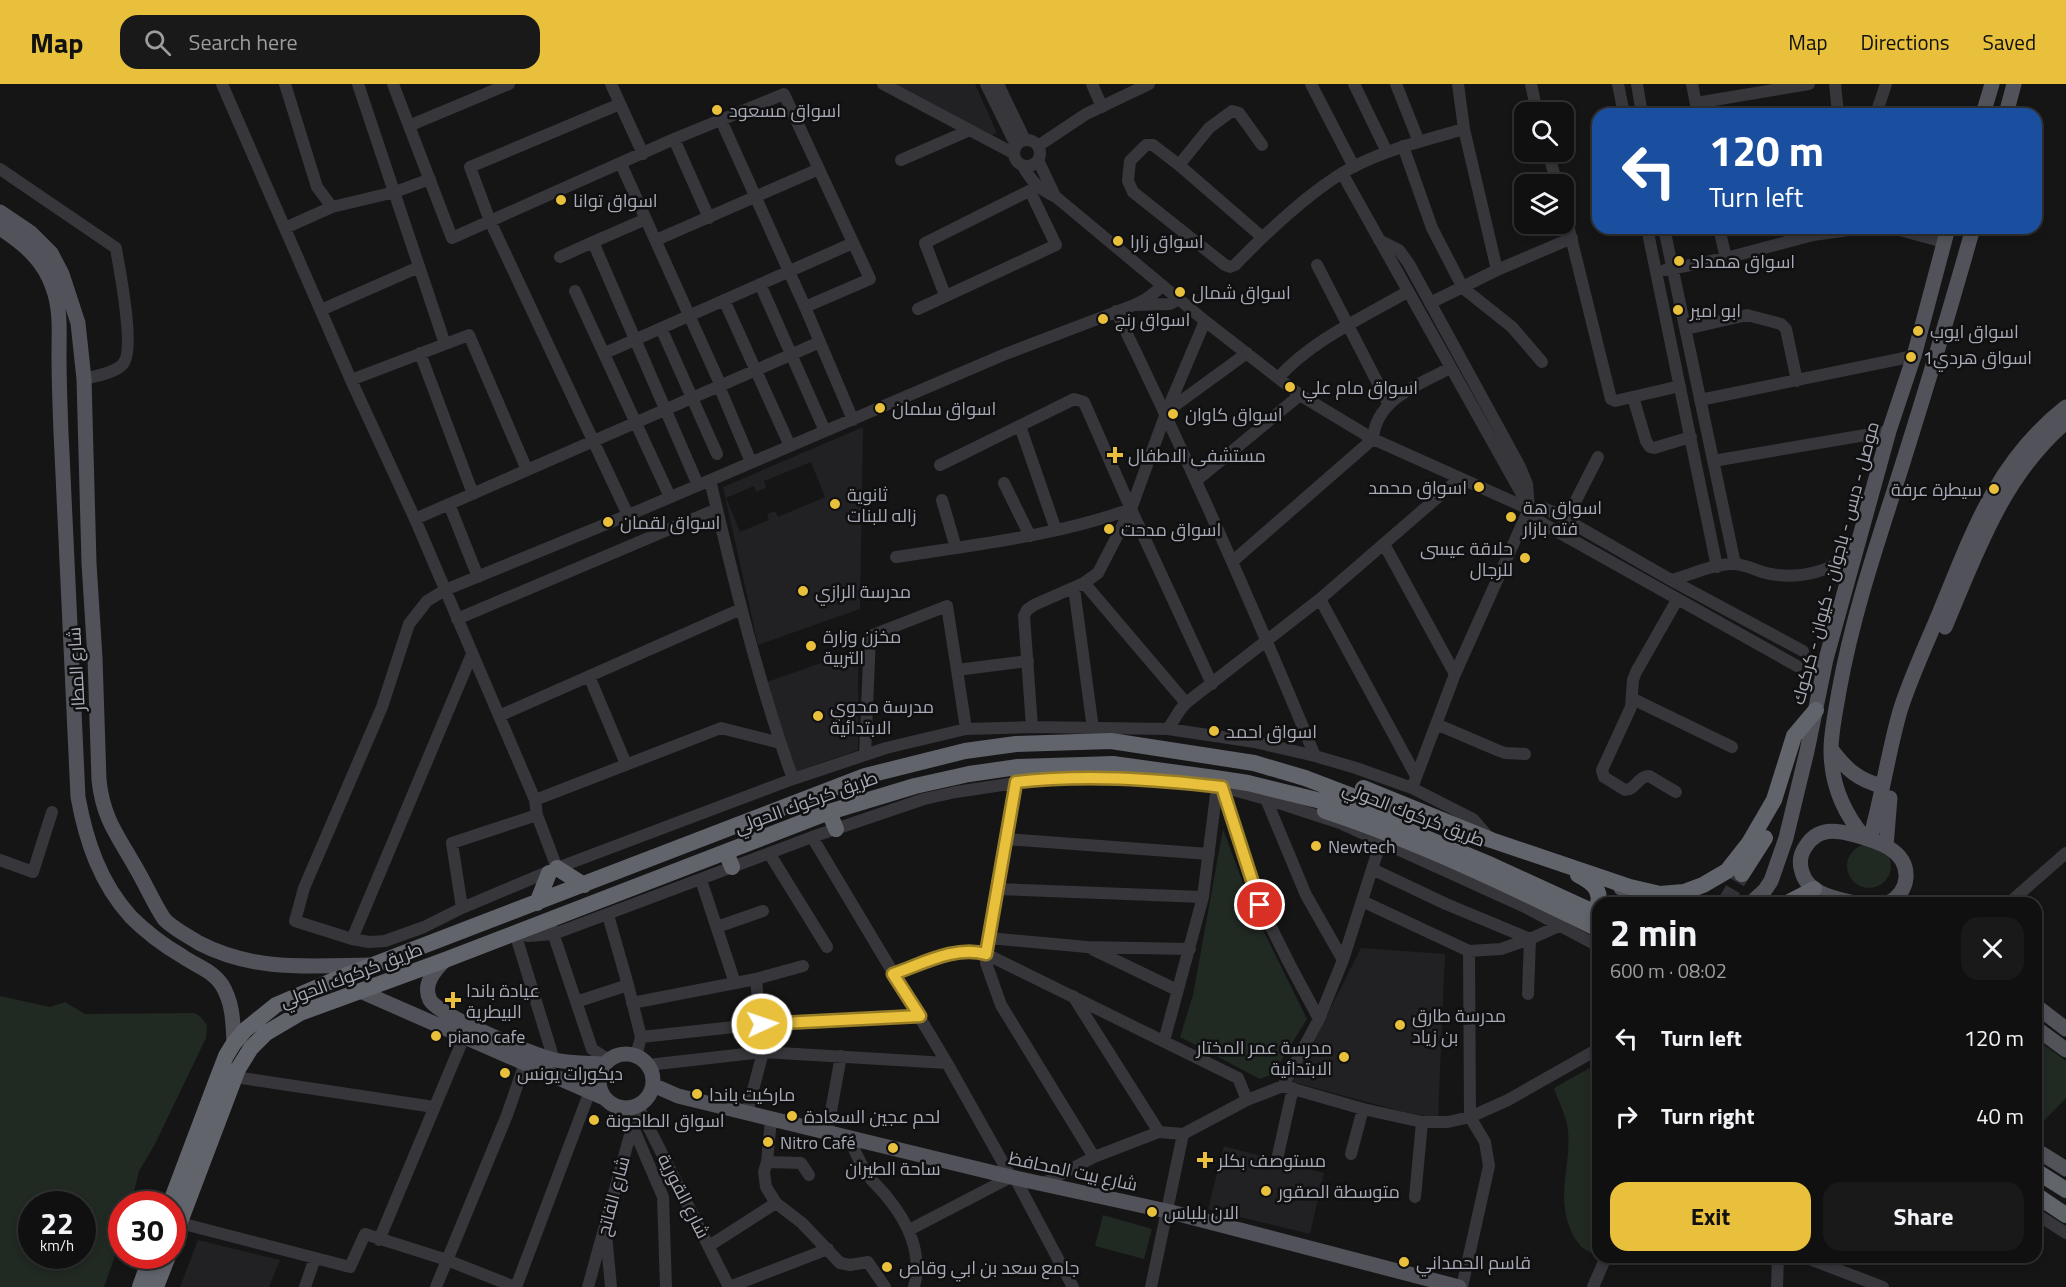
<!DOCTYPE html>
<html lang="en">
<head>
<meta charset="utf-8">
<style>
  :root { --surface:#101010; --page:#191919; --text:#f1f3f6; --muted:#9c9d9f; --line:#303030; --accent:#e8c03b }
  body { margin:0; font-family:"Titillium Web",Cairo,sans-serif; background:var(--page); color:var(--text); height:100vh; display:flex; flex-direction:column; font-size:22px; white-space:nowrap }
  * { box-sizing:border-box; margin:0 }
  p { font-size:20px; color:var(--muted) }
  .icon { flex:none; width:33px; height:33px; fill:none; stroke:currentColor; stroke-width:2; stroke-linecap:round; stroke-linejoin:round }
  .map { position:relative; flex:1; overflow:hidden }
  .side { position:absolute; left:1592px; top:813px; width:450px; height:366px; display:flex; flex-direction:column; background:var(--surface); border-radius:18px; box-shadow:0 3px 9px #0003,0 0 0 2px var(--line) }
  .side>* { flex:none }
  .guide { position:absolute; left:1592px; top:24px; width:450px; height:126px; border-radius:18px; box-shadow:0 3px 9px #0003,0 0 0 2px var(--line); background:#1a4fa0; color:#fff; overflow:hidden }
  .buttons { position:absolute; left:1514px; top:18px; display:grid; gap:12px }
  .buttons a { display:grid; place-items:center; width:60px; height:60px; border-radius:12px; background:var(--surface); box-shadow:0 3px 9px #0003,0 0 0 2px var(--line); font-size:30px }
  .speed { position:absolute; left:18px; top:1107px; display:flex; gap:12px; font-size:30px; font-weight:700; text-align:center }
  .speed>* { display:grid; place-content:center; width:78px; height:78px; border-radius:50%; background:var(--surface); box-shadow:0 3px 9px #0003,0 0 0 2px var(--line); line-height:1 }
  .speed small { font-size:15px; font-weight:400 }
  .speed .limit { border:9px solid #d22; background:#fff; color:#111 }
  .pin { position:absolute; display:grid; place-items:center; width:51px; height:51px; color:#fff; margin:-26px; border:3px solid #fff; border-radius:50%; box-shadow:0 2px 6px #0007 }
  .me { position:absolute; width:66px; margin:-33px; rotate:87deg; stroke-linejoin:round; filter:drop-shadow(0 0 4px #0008) }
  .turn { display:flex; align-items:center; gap:21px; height:126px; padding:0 18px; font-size:27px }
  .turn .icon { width:78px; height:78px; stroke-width:2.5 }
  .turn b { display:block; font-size:42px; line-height:51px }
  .round { display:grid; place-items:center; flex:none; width:63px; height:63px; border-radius:18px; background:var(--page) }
  .summary { display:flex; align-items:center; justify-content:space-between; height:102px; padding:0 18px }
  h1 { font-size:36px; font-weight:700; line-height:45px }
  .action { display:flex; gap:12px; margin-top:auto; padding:12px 18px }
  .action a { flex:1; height:69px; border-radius:18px; background:var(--accent); color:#111; font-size:24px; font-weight:700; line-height:69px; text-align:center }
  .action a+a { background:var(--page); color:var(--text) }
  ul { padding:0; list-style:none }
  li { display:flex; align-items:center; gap:18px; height:78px; padding:0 18px }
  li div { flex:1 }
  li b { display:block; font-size:22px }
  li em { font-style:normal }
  header { display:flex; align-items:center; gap:36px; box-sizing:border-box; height:84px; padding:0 30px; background:var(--accent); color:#111 }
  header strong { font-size:28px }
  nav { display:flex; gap:33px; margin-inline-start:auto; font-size:21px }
  .search { width:420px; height:54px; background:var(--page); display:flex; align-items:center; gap:15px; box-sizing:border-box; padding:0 21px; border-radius:18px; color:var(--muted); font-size:22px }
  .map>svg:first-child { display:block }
  .built { fill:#212123; fill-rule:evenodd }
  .green { fill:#212923; fill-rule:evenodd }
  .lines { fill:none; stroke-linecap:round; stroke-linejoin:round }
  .highway-tunnel { stroke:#323336; stroke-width:16; stroke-dasharray:16 8; stroke-linecap:butt }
  .minor { stroke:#36363b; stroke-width:12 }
  .major { stroke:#52535a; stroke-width:15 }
  .highway { stroke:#62646c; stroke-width:16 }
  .route-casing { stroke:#977d26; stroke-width:15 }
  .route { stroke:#e8c03b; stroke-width:10 }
  .poi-dot { fill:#e8c03b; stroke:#101011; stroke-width:2 }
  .labels { text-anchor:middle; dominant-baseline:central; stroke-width:5; stroke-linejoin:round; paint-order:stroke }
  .poi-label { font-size:18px; fill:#a7aab6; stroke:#101011; text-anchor:start }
  .street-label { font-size:18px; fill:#a7aab6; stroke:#101011 }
</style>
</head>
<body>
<header>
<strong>Map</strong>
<div class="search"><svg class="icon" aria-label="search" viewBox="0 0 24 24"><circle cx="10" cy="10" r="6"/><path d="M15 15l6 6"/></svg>Search here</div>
<nav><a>Map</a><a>Directions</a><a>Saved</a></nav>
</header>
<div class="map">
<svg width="2066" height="1203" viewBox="0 0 2066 1203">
  <rect width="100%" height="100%" fill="#151516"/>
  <path class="built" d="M893,0H975L997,49L992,51Z
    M863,343L860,525L758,561L723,403ZM811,378L825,413L778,433L775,427L767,430L769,436L740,448L726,414L754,402L756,408L766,404L764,397Z
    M858,566V666L795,688L767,598Z
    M1361,864L1445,870L1438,1034L1404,1028L1293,998Z
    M1224,1062L1324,1089L1310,1150L1208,1125Z
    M198,1156L280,1176L269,1203H180Z"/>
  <path class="green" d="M1223,745L1253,826L1307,935L1273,990L1260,995L1180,953L1193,911Z
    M1847 782a22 22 0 1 1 44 0a22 22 0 1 1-44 0Z
    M0,912L50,923L65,918L85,930L194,929L200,932L207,941L206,954L154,1062L139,1087L131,1120H122L121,1155L104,1203H0ZM32,1120H82V1172H32Z
    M2036,955L2066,977V1014L2036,1045Z
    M1597,980V1170C1585,1168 1579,1162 1573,1151C1553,1111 1574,1078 1567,1040C1564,1028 1558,1016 1554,1004Z
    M1103,1131L1152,1145L1144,1175L1095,1162Z"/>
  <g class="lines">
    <path class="highway-tunnel" d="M1725,819L1742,790"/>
    <path class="minor" d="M222,0L351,296L415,435L535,716
      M285,0L317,103L332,123L395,108L430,95
      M358,0L445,260
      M393,0L452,154L674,55L784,10L870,195L805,223L853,336
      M611,0L643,70
      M883,0L1013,69
      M986,0L1016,61
      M998,0L1025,56
      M1092,0L1102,23
      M1311,0L1354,83
      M1354,0L1387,68
      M1396,0L1419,58
      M1458,0L1464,45L1497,186
      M1531,0L1537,28
      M1618,0L1624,30
      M1637,0L1642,30
      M1692,0L1698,30
      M1835,0L1838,30
      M1696,19L1809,0
      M620,20L470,83L490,137L628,431
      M1876,30L1886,0
      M721,36L805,223
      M411,41L509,0
      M674,55L709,134
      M1014 69a13 13 0 1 1 26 0a13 13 0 1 1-26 0Z
      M1038,62L1086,30L1149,0
      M1403,62L1432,144L1463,204L1512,243L1542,278
      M1548,68L1557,100
      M901,76L970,46
      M1038,76L1055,112
      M621,80L721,302
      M1179,81L1209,44L1232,27L1239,29L1262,61
      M1023,82C1031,97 1040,106 1056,113L1205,237L1300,311L1373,355L1529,425L1543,424L1551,427L1671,496L1803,567
      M0,85L116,164C119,184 136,265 123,280C115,289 96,292 84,295
      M1342,89L1534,432L1542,439L1797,582
      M1563,121L1611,315L1615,317L1680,302
      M646,135L593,158L698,401
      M285,144L332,123
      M1647,144L1717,483
      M1664,144L1735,480
      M1719,144L1726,174
      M1892,144L1944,158
      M1262,153L1179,81L1153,61H1146L1130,77L1128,97L1133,108L1225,181L1230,183L1235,181C1268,147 1311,106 1351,84C1387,65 1426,56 1464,45
      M656,156L819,85
      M1379,156L1399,166L1409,180L1520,383L1527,400L1529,425L1455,590L1412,704
      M560,173L593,158
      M1317,181L1388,319
      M1665,186L1726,174L1813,151L1863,144
      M760,200L825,347
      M575,207L670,413
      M945,211L925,159L1037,103
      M724,216L790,362
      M1430,219L1497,186L1572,154
      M1135,221L1170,220L1179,215
      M918,225L1056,161L1030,107
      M321,226L419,183
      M1116,227C1187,373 1253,522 1315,672
      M661,244L717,370
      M1686,245L1747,231L1781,240L1786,245L1797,297
      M420,269L473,410
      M605,269L853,159
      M1278,294C1312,256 1364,233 1407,208
      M351,296L469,251L527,386
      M719,302L751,378
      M1633,313L1646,357L1650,363L1654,364L1691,353
      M1700,316L1914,272
      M1166,328L1247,269
      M1020,342L1056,446
      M1713,377L1889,347
      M940,381L1074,315L1084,318L1131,425L1212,600
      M710,396C734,497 758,598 793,695L886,664L966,645L1032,643L1168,645L1255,658L1315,672L1356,684L1412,704L1473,735L1490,755
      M1196,397L1300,311
      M1004,399L1030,452
      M942,416L956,464
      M449,420L478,493
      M415,435L820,258
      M1566,436L1598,373
      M1384,460L1455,590
      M896,473C974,461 1055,452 1131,425
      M1233,477L1373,355C1376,314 1419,301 1450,284
      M1671,496C1691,491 1715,479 1735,480C1748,481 1758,488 1771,490C1803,496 1829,486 1855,470
      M1084,499L1186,619
      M1074,504L1093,645
      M1320,515L1416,692
      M457,535L717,425
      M957,586L966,645
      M589,592L626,680
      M1633,615L1732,663
      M499,632L741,525
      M1436,640L1497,666L1505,669L1525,670
      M1032,643L1024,532L1027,526L1034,521L1084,499L1098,489L1131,425L1166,329L1205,237
      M1168,645L1180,626L1186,619L1320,515L1460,394
      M865,671L870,552L947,522L957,586L1028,577
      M793,695L557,784L462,824L424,843L385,857L369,858L352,855L295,837L304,804L382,623L409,540L427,517L445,506L638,427L1003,271L1134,221L1146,215L1163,202
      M1015,698L996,805L986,879L1001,921L1094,1073
      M1222,703L1260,821L1289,879L1319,935
      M1676,708L1649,692C1638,692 1636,706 1625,706L1604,693L1602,686L1631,623L1633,596L1636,588L1677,516
      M1266,715L1306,811L1343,876
      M812,753L947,979L1011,1093L909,1146
      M1006,755L1209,770
      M769,769L827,863
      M0,776L33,788L52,728
      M557,784L537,731L535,716L721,644L780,659
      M1372,785L1446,820L1530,855L1528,910
      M701,796L735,899
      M996,805L1203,813
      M1362,817L1469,867L1501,865L1530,855L1561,841
      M2009,819L2066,769
      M462,824L452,759L537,731
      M608,831L628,901L641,953L636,972
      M551,843L592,965L609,976
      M717,843L763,827
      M989,854L1087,863L1190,865
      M352,855L472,570
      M1092,865L1177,906
      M893,890C922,880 956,860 986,870L1238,994L1247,1016
      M1073,912L1159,1048
      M576,918L628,901
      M632,919L756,895L803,882
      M641,953L762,940L919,932
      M1164,957L1203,813L1217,703
      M554,976L515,849L528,852L554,850L812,753L924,715L956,708L1035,696L1133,695L1222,703L1266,715L1340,739L1525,823L1598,862
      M648,981L763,968L947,979
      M235,993L434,1023
      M1283,1002L1319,935L1343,876L1381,757
      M638,1022L729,1203
      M747,1029L763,968L756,895
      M771,1035L767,1078L764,1088L766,1103L776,1119L802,1139L840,1179L850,1181L868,1178L885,1203
      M632,1041L663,1113L666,1203
      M827,1049L841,972
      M849,1054C854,1065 859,1077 866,1088C871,1097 880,1104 887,1113C908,1138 923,1170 914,1203
      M1351,1070L1363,1025
      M1278,1071L1293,1004
      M767,1078L801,1079L809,1091
      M1015,1094L1073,1203
      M1042,1100L1094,1073L1159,1048L1183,1050L1247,1016L1283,1002L1363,1025L1422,1038H1448L1470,1033L1508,1016L1598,965
      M1415,1113L1422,1038
      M2036,1130L2066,1149
      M180,1139L350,1183L365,1150L447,1176L515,1203
      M606,1150L611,1203
      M379,1156L464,953
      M709,1162L776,1119
      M1804,1173L1883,1203
      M305,1203L315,1174
      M436,1203L507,1031L525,979
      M516,1203L590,1007
      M588,1203L638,1022
      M729,1203L828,1165
      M1151,1203L1183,1050
      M1462,1203L1489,1082L1485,1058L1470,1033L1469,867
      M1593,1203L1606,1173
      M1777,1203L1778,1173"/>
    <path class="major" d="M1983,30L1992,0
      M2006,30L2014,0
      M0,128L31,149L51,169L62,190L78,239L84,295L89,479L95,574L99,696C103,735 118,752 136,784C144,797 157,826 165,836C174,845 188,852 199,859C255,888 309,882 370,881
      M0,144C24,160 44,176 53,204C61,225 59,249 59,271C59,297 60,323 61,349C67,470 72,591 78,713C86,757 100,799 131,833C146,848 163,861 182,872C196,882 212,886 222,901C233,919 233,939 234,959
      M1945,543C1976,470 2003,391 2066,338
      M1831,665C1846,685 1858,696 1882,702
      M1864,753C1843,728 1831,699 1831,666C1831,647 1836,626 1839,607C1851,540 1872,475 1893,410C1921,322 1948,233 1973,144
      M1870,755C1882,713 1888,669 1900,627C1911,592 1927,559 1941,525C1973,447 1997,377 2066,323
      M1886,762L1890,714
      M1621,804L1647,819
      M1751,819L1765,806L1771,797L1786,754L1807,667L1826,575L1889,347L1914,272L1948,144
      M1854,819C1835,814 1808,810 1802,788C1799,779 1800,770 1806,762C1818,743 1836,746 1855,751C1877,757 1908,766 1906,794C1905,805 1898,814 1888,819
      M445,876C435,886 422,900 430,916C439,932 534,971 554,976C570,979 588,979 605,980
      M360,907L604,1014
      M2036,922L2066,945
      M2036,944L2066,966
      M599 997a27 27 0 1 1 54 0a27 27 0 1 1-54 0Z
      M653,1001L678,1012L1011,1093L1167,1127L1459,1203
      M2036,1066L2066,1085"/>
    <path class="highway" d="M1363,704L1491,756L1630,803L1660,810L1684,808L1703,801L1727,787L1749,759L1774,716L1794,652L1816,626
      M1325,727C1419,758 1509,801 1598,845
      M829,728L836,745
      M726,768L732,783
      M557,784L584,801
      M1742,790L1765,754
      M1578,791C1589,797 1602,804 1598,819
      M537,819L549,789
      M1787,819L1814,805
      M2036,1087L2066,1106
      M2036,1111L2066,1131
      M170,1120L216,998L226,972L234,959L245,946L276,921L334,896L865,692L965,667L1016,660L1111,657L1254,679L1305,694L1394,728
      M172,1159L238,985L251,964L266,949L300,929L445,876L829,728L915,702L969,690L1018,683L1113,680L1215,694L1248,699L1358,726L1491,781L1598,830
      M140,1203L151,1172
      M156,1203L168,1172"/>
  </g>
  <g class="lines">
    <g class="route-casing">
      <path id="route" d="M762,940L920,932L893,890C922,880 956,861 986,870L1016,698C1084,690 1154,695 1222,703L1260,821"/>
    </g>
    <use href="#route" class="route"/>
  </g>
  <g class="poi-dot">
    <circle cx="717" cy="26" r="6"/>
    <circle cx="561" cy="116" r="6"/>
    <circle cx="1118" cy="157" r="6"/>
    <circle cx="1679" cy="177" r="6"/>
    <circle cx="1180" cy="208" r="6"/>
    <circle cx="1678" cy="226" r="6"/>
    <circle cx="1103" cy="235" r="6"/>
    <circle cx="1918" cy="247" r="6"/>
    <circle cx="1911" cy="273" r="6"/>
    <circle cx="1290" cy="303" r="6"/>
    <circle cx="880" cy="324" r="6"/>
    <circle cx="1173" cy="330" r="6"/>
    <path d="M1112 362h6v6h6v6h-6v6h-6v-6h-6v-6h6z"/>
    <circle cx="1479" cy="403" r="6"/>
    <circle cx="1994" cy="405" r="6"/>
    <circle cx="835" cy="420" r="6"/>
    <circle cx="1511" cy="433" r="6"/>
    <circle cx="608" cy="438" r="6"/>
    <circle cx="1109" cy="445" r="6"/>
    <circle cx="1525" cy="474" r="6"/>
    <circle cx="803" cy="507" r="6"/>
    <circle cx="811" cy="562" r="6"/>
    <circle cx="818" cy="632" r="6"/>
    <circle cx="1214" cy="647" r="6"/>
    <circle cx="1316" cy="762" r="6"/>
    <path d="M450 907h6v6h6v6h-6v6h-6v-6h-6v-6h6z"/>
    <circle cx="1400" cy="941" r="6"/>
    <circle cx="436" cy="952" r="6"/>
    <circle cx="1344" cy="973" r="6"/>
    <circle cx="505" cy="989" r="6"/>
    <circle cx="697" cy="1010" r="6"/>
    <circle cx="792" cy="1032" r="6"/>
    <circle cx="594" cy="1036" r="6"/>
    <circle cx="768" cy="1058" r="6"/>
    <circle cx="893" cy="1064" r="6"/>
    <path d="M1202 1067h6v6h6v6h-6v6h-6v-6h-6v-6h6z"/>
    <circle cx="1266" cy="1107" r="6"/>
    <circle cx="1152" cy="1128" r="6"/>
    <circle cx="1404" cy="1178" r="6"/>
    <circle cx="887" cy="1183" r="6"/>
  </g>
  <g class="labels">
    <g class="poi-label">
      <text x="729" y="26">اسواق مسعود</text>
      <text x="573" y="116">اسواق توانا</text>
      <text x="1130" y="157">اسواق زارا</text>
      <text x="1691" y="177">اسواق همداد</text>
      <text x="1192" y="208">اسواق شمال</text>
      <text x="1690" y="226">ابو امير</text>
      <text x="1115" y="235">اسواق رنج</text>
      <text x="1930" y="247">اسواق ايوب</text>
      <text x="1923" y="273">اسواق هردي1</text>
      <text x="1302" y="303">اسواق مام علي</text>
      <text x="892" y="324">اسواق سلمان</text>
      <text x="1185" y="330">اسواق كاوان</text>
      <text x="1128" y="371">مستشفى الاطفال</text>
      <text x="1467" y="403" text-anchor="end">اسواق محمد</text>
      <text x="1982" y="405" text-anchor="end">سيطرة عرفة</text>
      <text x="847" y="410">ثانوية<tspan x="847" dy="21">زاله للبنات</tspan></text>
      <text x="1523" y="423">اسواق هة<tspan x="1523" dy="21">فته بازار</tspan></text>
      <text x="620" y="438">اسواق لقمان</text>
      <text x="1121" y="445">اسواق مدحت</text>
      <text x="1513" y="464" text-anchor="end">حلاقة عيسى<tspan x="1513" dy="21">للرجال</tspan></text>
      <text x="815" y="507">مدرسة الرازي</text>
      <text x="823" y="552">مخزن وزارة<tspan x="823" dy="21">التربية</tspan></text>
      <text x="830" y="622">مدرسة محوي<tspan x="830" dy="21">الابتدائية</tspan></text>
      <text x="1226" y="647">اسواق احمد</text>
      <text x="1328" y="762">Newtech</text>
      <text x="466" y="906">عيادة باندا<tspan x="466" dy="21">البيطرية</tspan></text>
      <text x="1412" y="931">مدرسة طارق<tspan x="1412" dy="21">بن زياد</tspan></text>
      <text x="448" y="952">piano cafe</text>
      <text x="1332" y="963" text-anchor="end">مدرسة عمر المختار<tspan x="1332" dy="21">الابتدائية</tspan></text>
      <text x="517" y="989">ديكورات يونس</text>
      <text x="709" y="1010">ماركيت باندا</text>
      <text x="804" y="1032">لحم عجين السعادة</text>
      <text x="606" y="1036">اسواق الطاحونة</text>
      <text x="780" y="1058">Nitro Café</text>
      <text x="1218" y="1076">مستوصف بكلر</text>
      <text x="893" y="1084" text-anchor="middle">ساحة الطيران</text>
      <text x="1278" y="1107">متوسطة الصقور</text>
      <text x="1164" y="1128">الان بلباس</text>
      <text x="1416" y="1178">قاسم الحمداني</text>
      <text x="899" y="1183">جامع سعد بن ابي وقاص</text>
    </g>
    <g class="street-label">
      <text transform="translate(1835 479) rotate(-75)">موصل - دبس - باجوان - كيوان - كركوك</text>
      <text transform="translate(76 585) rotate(-93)">شارع المطار</text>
      <text transform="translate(806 718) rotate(-20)">طريق كركوك الحولي</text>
      <text transform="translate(1414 730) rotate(21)">طريق كركوك الحولي</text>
      <text transform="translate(351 891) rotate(-21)">طريق كركوك الحولي</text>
      <text transform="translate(1073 1087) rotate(12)">شارع بيت المحافظ</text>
      <text transform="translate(613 1112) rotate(-75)">شارع الفاتح</text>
      <text transform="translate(684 1112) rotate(63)">شارع القورية</text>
    </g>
  </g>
</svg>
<div class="buttons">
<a><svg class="icon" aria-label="search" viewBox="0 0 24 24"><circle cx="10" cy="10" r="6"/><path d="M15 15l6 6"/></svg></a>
<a><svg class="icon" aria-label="layers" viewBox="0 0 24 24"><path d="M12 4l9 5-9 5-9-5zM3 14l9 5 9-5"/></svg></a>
</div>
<div class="speed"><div>22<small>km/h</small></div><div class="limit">30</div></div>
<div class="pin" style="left:1260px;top:821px;background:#d93025"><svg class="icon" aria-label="arrive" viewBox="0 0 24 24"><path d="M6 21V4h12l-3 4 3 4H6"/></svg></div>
<svg class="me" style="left:762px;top:940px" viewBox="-20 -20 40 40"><circle r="17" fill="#e8c03b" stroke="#fff" stroke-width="3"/><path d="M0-11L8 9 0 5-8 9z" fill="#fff"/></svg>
<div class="guide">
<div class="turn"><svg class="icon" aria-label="left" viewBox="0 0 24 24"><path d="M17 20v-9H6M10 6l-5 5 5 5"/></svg><div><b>120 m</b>Turn left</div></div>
</div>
<section class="side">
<div class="summary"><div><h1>2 min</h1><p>600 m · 08:02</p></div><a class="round"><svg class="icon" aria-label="close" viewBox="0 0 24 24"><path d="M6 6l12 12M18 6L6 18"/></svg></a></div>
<ul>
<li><svg class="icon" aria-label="left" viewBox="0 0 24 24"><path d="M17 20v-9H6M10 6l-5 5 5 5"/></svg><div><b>Turn left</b></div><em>120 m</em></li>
<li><svg class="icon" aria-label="right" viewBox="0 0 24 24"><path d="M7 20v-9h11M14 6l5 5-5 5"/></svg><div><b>Turn right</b></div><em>40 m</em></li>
</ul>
<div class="action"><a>Exit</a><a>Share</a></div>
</section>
</div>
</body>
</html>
